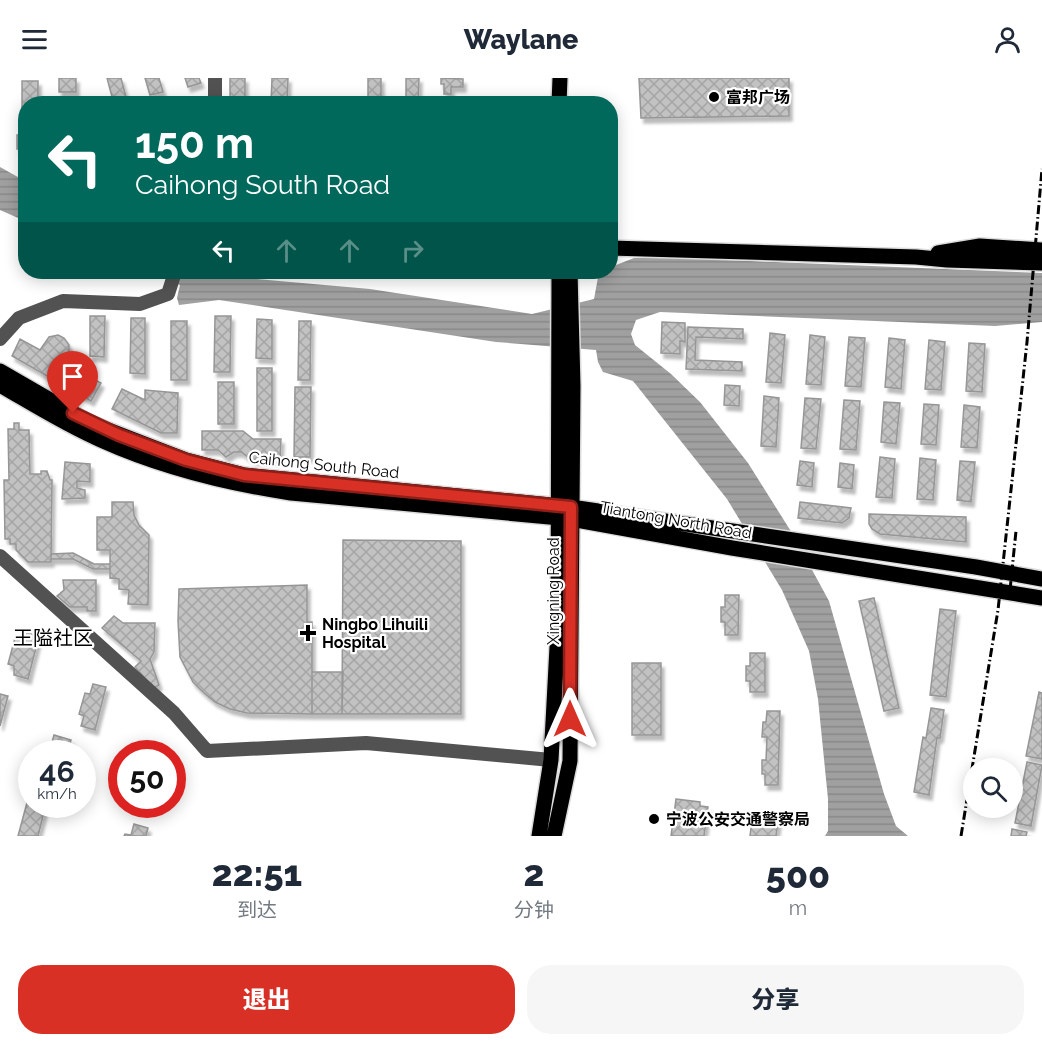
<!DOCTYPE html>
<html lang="zh">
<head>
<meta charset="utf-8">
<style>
  :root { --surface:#fff; --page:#f6f6f7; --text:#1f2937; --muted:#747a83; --accent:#d93025 }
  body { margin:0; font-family:Raleway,"Noto Sans SC",sans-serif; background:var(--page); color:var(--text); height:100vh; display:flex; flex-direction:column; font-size:22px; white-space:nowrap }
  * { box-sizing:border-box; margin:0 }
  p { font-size:20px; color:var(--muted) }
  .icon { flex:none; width:33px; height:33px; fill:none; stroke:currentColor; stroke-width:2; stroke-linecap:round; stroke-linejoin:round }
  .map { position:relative; height:758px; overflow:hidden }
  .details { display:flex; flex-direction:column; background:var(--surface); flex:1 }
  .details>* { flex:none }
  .guide { position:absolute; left:18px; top:18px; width:600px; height:183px; border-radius:24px; box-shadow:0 3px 15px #0003; background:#00695c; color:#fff; overflow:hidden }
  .tools { position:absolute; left:963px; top:680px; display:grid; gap:12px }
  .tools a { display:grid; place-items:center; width:60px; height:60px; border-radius:50%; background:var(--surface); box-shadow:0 3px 15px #0003; font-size:30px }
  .speed { position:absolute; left:18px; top:662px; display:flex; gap:12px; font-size:30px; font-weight:700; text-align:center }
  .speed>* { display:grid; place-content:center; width:78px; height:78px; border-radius:50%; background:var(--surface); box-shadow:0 3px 15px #0003; line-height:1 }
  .speed small { font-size:15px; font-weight:400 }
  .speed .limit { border:9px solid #d22; background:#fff; color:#111 }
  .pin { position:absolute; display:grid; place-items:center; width:51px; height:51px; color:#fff; margin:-62px -26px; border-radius:50% 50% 50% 0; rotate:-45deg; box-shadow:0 0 6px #0007 }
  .pin .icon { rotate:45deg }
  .me { position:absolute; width:66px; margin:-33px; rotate:0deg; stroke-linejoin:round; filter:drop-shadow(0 0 4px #0008) }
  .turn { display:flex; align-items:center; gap:21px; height:126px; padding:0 18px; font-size:27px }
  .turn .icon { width:78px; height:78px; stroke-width:2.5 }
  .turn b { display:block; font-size:42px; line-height:51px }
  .lanes { display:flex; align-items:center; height:57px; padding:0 18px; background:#0003; justify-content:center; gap:30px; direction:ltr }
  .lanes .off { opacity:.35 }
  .eta { display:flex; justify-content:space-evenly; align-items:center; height:102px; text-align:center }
  .eta b { font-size:36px; font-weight:800; line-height:42px }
  .primary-button { display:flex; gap:12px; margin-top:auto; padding:12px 18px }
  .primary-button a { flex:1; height:69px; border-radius:24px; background:var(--accent); color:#fff; font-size:24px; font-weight:800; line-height:69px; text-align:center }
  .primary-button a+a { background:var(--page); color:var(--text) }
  header { display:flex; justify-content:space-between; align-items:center; height:78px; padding:0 18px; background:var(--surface); font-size:27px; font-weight:800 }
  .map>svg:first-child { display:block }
  .water { fill:url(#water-rules) }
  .building { fill:url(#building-cross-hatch); stroke:#969696; stroke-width:1.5; filter:url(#shadow) }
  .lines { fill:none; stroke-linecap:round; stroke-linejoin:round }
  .major-casing { stroke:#dbdbdb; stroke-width:18 }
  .minor { stroke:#525252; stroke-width:14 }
  .major { stroke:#000; stroke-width:15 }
  .rail { stroke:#000; stroke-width:3; stroke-dasharray:9 3 1.5 3; stroke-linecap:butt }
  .route-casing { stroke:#8d1f18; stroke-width:15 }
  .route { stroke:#d93025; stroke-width:10 }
  .poi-dot { fill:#000; stroke:#fff; stroke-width:2 }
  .labels { text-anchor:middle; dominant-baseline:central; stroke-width:4.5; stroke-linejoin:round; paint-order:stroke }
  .poi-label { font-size:16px; font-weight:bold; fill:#000; stroke:#fff; text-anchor:start }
  .street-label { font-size:16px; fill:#000; stroke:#fff }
  .quarter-label { font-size:20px; fill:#000; stroke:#fff }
</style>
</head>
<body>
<header><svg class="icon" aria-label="menu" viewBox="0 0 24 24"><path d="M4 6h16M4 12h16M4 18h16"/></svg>Waylane<svg class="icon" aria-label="person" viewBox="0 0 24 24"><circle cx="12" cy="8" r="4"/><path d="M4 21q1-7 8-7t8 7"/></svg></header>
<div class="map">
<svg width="1042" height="758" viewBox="0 0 1042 758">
  <defs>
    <pattern id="water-rules" width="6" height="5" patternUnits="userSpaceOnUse" patternTransform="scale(1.5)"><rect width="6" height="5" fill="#a0a0a0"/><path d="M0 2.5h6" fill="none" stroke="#888"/></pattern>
    <pattern id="building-cross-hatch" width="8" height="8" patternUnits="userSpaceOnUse" patternTransform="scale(1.5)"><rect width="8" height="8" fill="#c2c2c2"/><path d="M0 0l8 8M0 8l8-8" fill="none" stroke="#a5a5a5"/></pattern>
    <filter id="shadow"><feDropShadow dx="3" dy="5" stdDeviation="1.5" flood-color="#0004"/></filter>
  </defs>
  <rect width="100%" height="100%" fill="#fff"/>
  <path class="water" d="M0,89L25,103V143L0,132Z
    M634,180H678L1042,195V244L995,248L660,234L636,242L631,256L635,267L671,296L700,324L748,385L792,455L829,523L884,716L896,748L908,758H825L828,753V721L818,621L809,573L782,512L727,421L633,303L603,294L598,284L596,272L496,264L219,222L179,227L177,220L180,207L148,194H191L200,196L370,211L532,236L594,221L599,194H610L611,189Z"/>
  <path class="building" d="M59,0H76V14H59Z
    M107,0H121L127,23L114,26Z
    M145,0H159L163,14L150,17Z
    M185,0H199L201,5L188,9Z
    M230,0H245V26H230Z
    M272,0H288L287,26H271Z
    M368,0H381V26H368Z
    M406,0H419L418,26H406Z
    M441,0L463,1V9H451V16H444V6H441Z
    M639,0H789V38L641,40Z
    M22,3H38V26H26V49H22Z
    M17,57H26V81H20V71H17Z
    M90,238H105L104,279L90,278Z
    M215,238H231L230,294H214Z
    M131,240H145V296L130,295Z
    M257,241L272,242V281L256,280Z
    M171,243H187V302H171Z
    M299,243H311L310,302H298Z
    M662,244L685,245V264L680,263V276L661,275Z
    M688,249L743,251V261L696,259L695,282L742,284V293L686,291Z
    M770,255L785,257L781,305L766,304Z
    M58,257L64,260L69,267V274L63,285L101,305L91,323L12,278L20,261L40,272L49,259Z
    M810,257L825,259L821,307L806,306Z
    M849,259L865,260L861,309L845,308Z
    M889,260L905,262L901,311L885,309Z
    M929,262L945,264L941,312L925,311Z
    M969,265L985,266L982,314L966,313Z
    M257,290H272V353H257Z
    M218,304H234V346H218Z
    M725,307L740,308L739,328L724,327Z
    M295,309H311L310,379H294Z
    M122,311L145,322V312L178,315L177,355H161L112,331Z
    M764,318L779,320L776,369L761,368Z
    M805,320L821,321L816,371L801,370Z
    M844,322L860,323L856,372L840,371Z
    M884,324L900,325L896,366L881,364Z
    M924,326L939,327L936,367L921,366Z
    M964,327L980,329L977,370L961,369Z
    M14,345H19V352H29L30,396H41V393H47L50,402H52L51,484H28L16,472V466H10V461H5L4,402H9L8,351H14Z
    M202,353H243L253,361H281L280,382H252L241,374H234L226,379L218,372H202Z
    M880,379L895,381L892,420L876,419Z
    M920,380L936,382L933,422L917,421Z
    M800,383L814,385L812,409L797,407Z
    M960,383L975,384L971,424L957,422Z
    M65,384L90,386V404L77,403V410L85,412V420L62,421Z
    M840,385L854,387L852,411L838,409Z
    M112,424H133L134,437L139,447L149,457L148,527L128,526L129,512L119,511V501L110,500V472H97V439H112Z
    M800,424L851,430L849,440L842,445L798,440Z
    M869,436L966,439V464L880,456L872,451L869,446Z
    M343,462L461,463V636H342Z
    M73,475L94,486H110V491H93L73,481H51V476Z
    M63,502H96V533H87V529H70L57,518L64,512Z
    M307,507V544H312V636L247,635L230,631L215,624L204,615L193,604L180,579L178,543L179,511Z
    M725,517H739L738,557H725V544H721V529H725Z
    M874,520L899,630L884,633L859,523Z
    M940,531L956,533L946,619L930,617Z
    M114,538L123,545H155L154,574L150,581L159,607L154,610L135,589L141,583L102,550Z
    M27,555L39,558L28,601L14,597V588L8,586L15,560L22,562L24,556L26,557Z
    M750,575H765V614H750V603H746V588H750Z
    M632,585H661V657H632Z
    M312,594H343L342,636H312Z
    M93,606L106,609L95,652L81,648L84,638L79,636L85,615L90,616Z
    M1039,614L1042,615V681L1026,678Z
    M0,616L8,618L0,648Z
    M931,630L944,632L940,660H937L929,717L914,714L923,659L926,660Z
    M767,633H780L778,707H765V696H762V682H766L767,659H762L763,644H766Z
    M54,657L71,662L68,675H49Z
    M1027,684L1042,687L1031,748L1015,745Z
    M28,721L32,722V726H46L38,758H18Z
    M676,721L700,724V728L708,729L704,758H671Z
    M753,733L779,737L776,758H750Z
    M134,746L148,750L146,758H124L125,756L131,757Z
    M1012,751L1027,754L1026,758H1011Z"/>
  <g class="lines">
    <g class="major-casing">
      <path id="major" d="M559,26L560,0
        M610,170L916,179L947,182L1042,185
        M938,175L980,168L1042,172
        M0,293L90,345L186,382L244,397L571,429L976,489L1042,501
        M0,307C33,326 66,347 101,362C161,389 225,405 291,415L571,441L732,470L1042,520
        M539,758L551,682L558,550L559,194
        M554,758L570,683L573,308L570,194"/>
    </g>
    <path class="minor" d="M215,0V26
      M0,261L19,240L63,223L140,226L168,216L175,194
      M0,478L174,635L207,673L366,665L551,682"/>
    <use href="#major" class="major"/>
    <path class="rail" d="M1010,512L1016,453
      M961,758L998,532L1027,264L1042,91"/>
  </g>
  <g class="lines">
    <g class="route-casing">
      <path id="route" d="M73,335L119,357L186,382L244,397L571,429L570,641"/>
    </g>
    <use href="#route" class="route"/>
  </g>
  <g class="poi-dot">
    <circle cx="714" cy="19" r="6"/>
    <path d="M305 546h6v6h6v6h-6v6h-6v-6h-6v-6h6z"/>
    <circle cx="654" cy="741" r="6"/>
  </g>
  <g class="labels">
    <g class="poi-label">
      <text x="726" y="19">富邦广场</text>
      <text x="322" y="546">Ningbo Lihuili<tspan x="322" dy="18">Hospital</tspan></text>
      <text x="666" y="741">宁波公安交通警察局</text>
    </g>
    <g class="street-label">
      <text transform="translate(324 387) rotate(6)">Caihong South Road</text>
      <text transform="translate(676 442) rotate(10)">Tiantong North Road</text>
      <text transform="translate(553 513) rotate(-90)">Xingning Road</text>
    </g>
    <g class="quarter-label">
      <text x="53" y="560">王隘社区</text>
    </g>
  </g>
</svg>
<div class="tools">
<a><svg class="icon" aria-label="search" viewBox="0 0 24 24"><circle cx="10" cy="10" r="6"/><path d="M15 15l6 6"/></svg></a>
</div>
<div class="speed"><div>46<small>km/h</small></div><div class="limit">50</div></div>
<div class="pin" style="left:73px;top:335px;background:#d93025"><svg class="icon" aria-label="arrive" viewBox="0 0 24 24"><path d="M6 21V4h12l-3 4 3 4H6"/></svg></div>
<svg class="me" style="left:570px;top:641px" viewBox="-20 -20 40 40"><path d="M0-17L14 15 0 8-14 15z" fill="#d93025" stroke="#fff" stroke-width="4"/></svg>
<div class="guide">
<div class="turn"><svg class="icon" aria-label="left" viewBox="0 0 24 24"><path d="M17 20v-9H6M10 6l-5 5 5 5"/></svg><div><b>150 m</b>Caihong South Road</div></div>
<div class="lanes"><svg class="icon" aria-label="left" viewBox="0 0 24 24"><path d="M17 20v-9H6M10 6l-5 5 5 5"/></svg><svg class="icon off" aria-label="ahead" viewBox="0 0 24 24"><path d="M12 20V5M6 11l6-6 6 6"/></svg><svg class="icon off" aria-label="ahead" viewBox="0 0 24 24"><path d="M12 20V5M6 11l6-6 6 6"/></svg><svg class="icon off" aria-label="right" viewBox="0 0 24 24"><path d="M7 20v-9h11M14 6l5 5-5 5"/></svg></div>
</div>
</div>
<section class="details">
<div class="eta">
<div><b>22:51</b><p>到达</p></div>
<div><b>2</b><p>分钟</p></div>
<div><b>500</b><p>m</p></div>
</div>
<div class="primary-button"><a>退出</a><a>分享</a></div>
</section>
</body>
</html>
